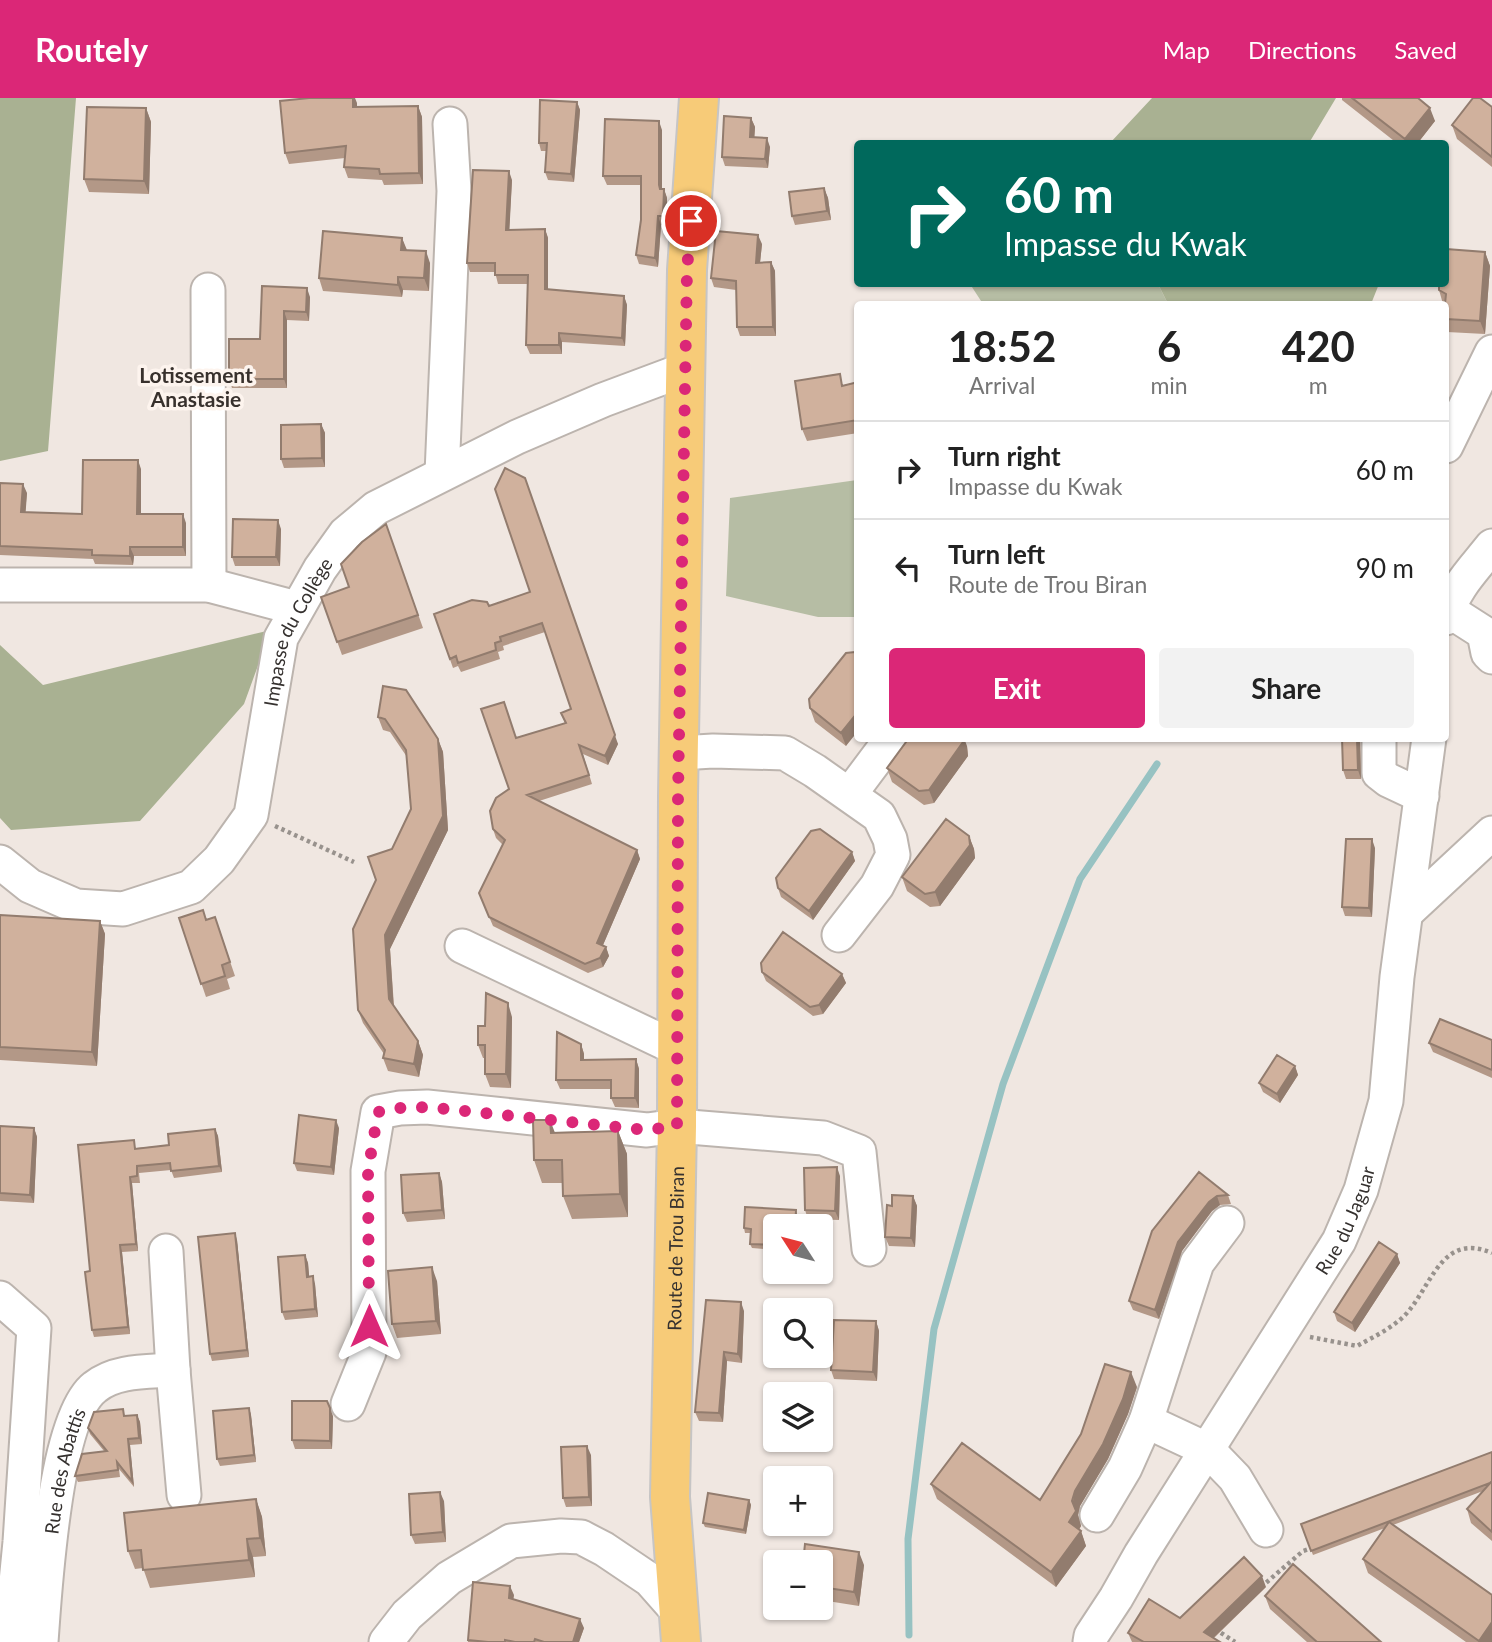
<!DOCTYPE html>
<html lang="en">
<head>
<meta charset="utf-8">
<style>
  :root { --surface:#fff; --page:#f2f2f2; --text:#222; --muted:#767676; --line:#e0e0e0; --accent:#db2777 }
  body { margin:0; font-family:Lato,sans-serif; background:var(--page); color:var(--text); height:100vh; display:flex; flex-direction:column; font-size:26px; white-space:nowrap }
  * { box-sizing:border-box; margin:0 }
  p { font-size:23px; color:var(--muted) }
  .icon { flex:none; width:38px; height:38px; fill:none; stroke:currentColor; stroke-width:2; stroke-linecap:round; stroke-linejoin:round }
  .map { position:relative; flex:1; overflow:hidden }
  .side { position:absolute; left:854px; top:203px; width:595px; height:441px; display:flex; flex-direction:column; background:var(--surface); border-radius:7px; box-shadow:0 2px 5px #0004 }
  .side>* { flex:none }
  .banner { position:absolute; left:854px; top:42px; width:595px; height:147px; border-radius:7px; box-shadow:0 2px 5px #0004; background:#00695c; color:#fff; overflow:hidden }
  .needle { width:46px; rotate:306deg }
  .fabs { position:absolute; left:763px; top:1116px; display:grid; gap:14px }
  .fabs a { display:grid; place-items:center; width:70px; height:70px; border-radius:7px; background:var(--surface); box-shadow:0 2px 5px #0004; font-size:35px }
  .pin { position:absolute; display:grid; place-items:center; width:60px; height:60px; color:#fff; margin:-30px; border:4px solid #fff; border-radius:50%; box-shadow:0 2px 7px #0007 }
  .me { position:absolute; width:77px; margin:-38px; rotate:0deg; stroke-linejoin:round; filter:drop-shadow(0 0 5px #0008) }
  .turn { display:flex; align-items:center; gap:24px; height:147px; padding:0 35px; font-size:32px }
  .turn .icon { width:91px; height:91px; stroke-width:2.5 }
  .turn b { display:block; font-size:49px; line-height:60px }
  .eta { display:flex; justify-content:space-evenly; align-items:center; height:119px; text-align:center }
  .eta b { font-size:42px; font-weight:700; line-height:49px }
  .cta { display:flex; gap:14px; margin-top:auto; padding:14px 35px }
  .cta a { flex:1; height:80px; border-radius:7px; background:var(--accent); color:#fff; font-size:28px; font-weight:700; line-height:80px; text-align:center }
  .cta a+a { background:var(--page); color:var(--text) }
  ul { padding:0; list-style:none }
  li { display:flex; align-items:center; gap:21px; height:98px; padding:0 35px; border-top:2px solid var(--line) }
  li div { flex:1 }
  li b { display:block; font-size:26px }
  li em { font-style:normal }
  header { display:flex; align-items:center; gap:42px; box-sizing:border-box; height:98px; padding:0 35px; background:var(--accent); color:#fff }
  header strong { font-size:33px }
  nav { display:flex; gap:38px; margin-inline-start:auto; font-size:24px }
  .map>svg:first-child { display:block }
  .green { fill:#b6bda4 }
  .forest { fill:#a9b192 }
  .lines { fill:none; stroke-linecap:round; stroke-linejoin:round }
  .stream { stroke:#97c2c2; stroke-width:7 }
  .minor-casing { stroke:#bcb4ae; stroke-width:37 }
  .major-casing { stroke:#c6c5c5; stroke-width:42 }
  .path { stroke:#98928d; stroke-width:4.5; stroke-dasharray:3.5 3.5; stroke-linecap:butt }
  .minor { stroke:#fff; stroke-width:33 }
  .major { stroke:#f7cb78; stroke-width:38 }
  .wall { fill:#b39887 }
  .shaded-wall { fill:#927c6e }
  .building { fill:#d0b19d; stroke:#927c6e; stroke-width:2 }
  .route { stroke:#db2777; stroke-width:12; stroke-dasharray:0 21.6 }
  .labels { text-anchor:middle; dominant-baseline:central; stroke-width:7; stroke-linejoin:round; paint-order:stroke }
  .street-label { font-size:19px; fill:#35312f; stroke:#fdf4ee }
  .neighbourhood-label { font-size:21px; font-weight:bold; fill:#38312d; stroke:#fdf4ee }
</style>
</head>
<body>
<header>
<strong>Routely</strong>
<nav><a>Map</a><a>Directions</a><a>Saved</a></nav>
</header>
<div class="map">
<svg width="1492" height="1544" viewBox="0 0 1492 1544">
  <rect width="100%" height="100%" fill="#f0e7e1"/>
  <path class="green" d="M970,186H1158L1168,206H983Z
    M857,382V519H818L726,498L730,400Z"/>
  <path class="forest" d="M0,0H76L48,353L0,363Z
    M1152,0H1336L1309,45H1110Z
    M1158,186H1379L1371,206H1168Z
    M271,532L244,606L140,723L11,732L0,720V547L43,587Z"/>
  <g class="lines">
    <path class="stream" d="M909,1537L908,1441L934,1231L1003,986L1080,781L1157,666"/>
    <g class="minor-casing">
      <g id="minor">
        <path d="M208,192L209,487"/>
        <path d="M1446,348L1492,254"/>
        <path d="M442,376L454,93L450,26"/>
        <path d="M0,487H209L296,510"/>
        <path d="M1448,512L1484,535L1488,555L1492,559"/>
        <path d="M1446,520C1453,491 1474,471 1492,448"/>
        <path d="M1379,640V675L1388,682L1422,698"/>
        <path d="M680,655L713,653L785,655L815,673L879,718L890,741L893,757L877,788L839,837"/>
        <path d="M850,696L892,640"/>
        <path id="s1" d="M0,764L30,788L76,808L123,811L191,789L219,762L251,717L281,540L320,471L345,436L376,410L517,339L603,302L686,271"/>
        <path d="M1407,814L1492,735"/>
        <path d="M462,848L676,950"/>
        <path d="M166,1153L173,1272L184,1397"/>
        <path d="M0,1200L34,1230L20,1444L10,1544"/>
        <path d="M348,1306L369,1254L368,1073L378,1014L400,1010L427,1009L647,1032L677,1028L823,1040L859,1054L869,1151"/>
        <path d="M1146,1323L1208,1352L1235,1380L1266,1432"/>
        <path d="M1097,1417L1125,1370L1146,1323L1197,1165L1227,1125"/>
        <path id="s2" d="M41,1544C45,1491 54,1320 95,1289C116,1272 147,1274 173,1272"/>
        <path d="M386,1544L407,1517L449,1480L511,1443L561,1438L581,1439L604,1451L650,1482L680,1516"/>
        <path id="s3" d="M1090,1544L1091,1538L1116,1500L1141,1456L1339,1143L1361,1092L1386,1003L1397,879L1429,640"/>
      </g>
    </g>
    <g class="major-casing">
      <g id="major">
        <path id="s4" d="M681,1544L670,1399L677,1028L678,698L687,172L699,0"/>
      </g>
    </g>
    <path class="path" d="M275,728L354,764
      M1310,1239L1357,1248C1375,1238 1399,1227 1411,1210C1434,1180 1445,1135 1492,1155
      M1261,1489L1303,1453L1315,1449
      M1215,1531L1235,1544"/>
    <use href="#minor" class="minor"/>
    <use href="#major" class="major"/>
  </g>
  <path class="wall" d="M1342,0H1418L1435,23L1417,46H1398L1342,2Z
    M577,4L580,12L574,84L548,82L545,74L547,53H541L539,45Z
    M357,5V9L418,8L422,19L423,86L384,87L382,82L348,80L344,69L345,60L289,66L285,55Z
    M1492,9V69L1457,41L1452,27Z
    M146,10L151,24L149,96L89,94L84,81Z
    M751,20L755,29L754,39L770,49L768,70L725,68L722,59Z
    M662,32V91H664L667,100V127H661L658,169L639,166L636,157L641,122V87H607L603,78Z
    M512,82L509,132L545,131L548,140V192L624,198L627,207L625,248L562,244V256H530L526,247L528,186H498L495,174H470L467,165Z
    M824,90L828,100L831,122L795,127L792,118Z
    M402,140L406,152L430,165L429,193L403,192L402,199L323,193L319,180Z
    M762,146L760,165L771,164L775,173L776,238H740L737,229L736,192L714,189L711,180Z
    M1485,154L1490,168L1485,236L1447,234L1446,230V206H1443L1439,192Z
    M262,188L310,199L309,223L287,222V290H232L229,281L260,241Z
    M858,284V335L807,343L802,331L844,287Z
    M321,326L325,335V369L284,370L281,361Z
    M141,371V416L186,425V458H134L133,467L95,466L93,461L0,457V385L27,395L25,414L82,416Z
    M386,426L423,530L342,557L321,499L349,489Z
    M281,431L280,468H235L232,459Z
    M530,494L618,646L608,667L583,656L592,686L539,703L637,752L640,761L603,847L606,849L609,858L603,869L588,875L493,828L479,795L503,747L496,740L493,731L509,691L517,640L565,625L561,615L571,611L545,534L503,548L504,552L498,554L500,561L461,574L458,568L453,570L434,516L489,508Z
    M858,556L846,648L815,624L810,610Z
    M383,588L438,641L443,654L448,732L390,851L394,908L418,943L423,957L419,979L388,973L383,960L384,956L363,925L358,912L392,751L411,711L407,659L390,634L383,632L378,619Z
    M1342,640H1360L1361,681H1346L1343,672Z
    M967,648L968,658L934,705L924,707L892,684L887,670Z
    M969,738L974,751L975,760L940,808L930,809L907,793L902,779Z
    M1375,750L1372,819L1345,818L1342,809Z
    M852,754L855,763L813,822L781,799L778,790Z
    M0,817L100,823L105,836L97,968L0,962Z
    M215,819L235,878L227,881L230,891L206,899L179,820L207,822Z
    M762,874L842,876L846,885L823,916L813,918L766,883Z
    M512,919L511,990L490,989L485,976V960H483L478,947Z
    M1492,942V980L1433,954L1429,945Z
    M581,946L584,956V962L636,961L639,971V1010L615,1009L611,1000V991H560L556,982Z
    M1295,968L1298,977L1280,1005L1263,994L1259,985Z
    M0,1028L34,1030L37,1039L34,1105L0,1103Z
    M339,1030L334,1077L297,1073L294,1065Z
    M215,1031L218,1038L222,1074L174,1080L171,1072L139,1075L140,1085H132L138,1153L122,1154L130,1236L94,1239L92,1232L90,1173L136,1050L169,1047Z
    M618,1033L627,1056L628,1119L572,1121L563,1098V1085H542L534,1062L555,1034Z
    M1199,1074L1228,1097L1231,1106L1220,1107L1212,1113L1182,1153L1159,1221L1133,1212L1129,1203Z
    M439,1075L442,1084L445,1121L407,1124L403,1115Z
    M840,1078L839,1122L808,1121L805,1112Z
    M913,1098L917,1108L915,1149L889,1148L885,1139L892,1108Z
    M797,1116L775,1129V1152L752,1150L750,1146L751,1135H745L744,1130Z
    M237,1142L249,1259L212,1263L210,1256Z
    M1397,1156L1400,1165L1355,1234L1337,1223L1334,1214Z
    M305,1157L308,1165L309,1179L315,1186L318,1219L285,1222L282,1214Z
    M437,1183L441,1236L397,1240L392,1226Z
    M706,1202L744,1213L742,1265L727,1263L723,1324L699,1323L695,1314Z
    M876,1223L879,1233L877,1283L834,1281L831,1272Z
    M1137,1289L1128,1316L1108,1361L1080,1408L1078,1417L1081,1428L1079,1432L1081,1433L1086,1448L1056,1489L937,1401L931,1386L1040,1402Z
    M249,1310L251,1317L256,1364L220,1368L217,1361Z
    M137,1317L140,1324L142,1346L130,1347L134,1389L119,1371L120,1379L78,1384L75,1378L104,1353L90,1336L88,1330L125,1318Z
    M333,1318L332,1351H295L292,1342Z
    M1492,1354V1443L1471,1425L1467,1411L1483,1393L1393,1427L1492,1544H1466L1368,1475L1363,1461L1385,1430L1313,1457L1301,1426Z
    M591,1357L592,1408L566,1409L563,1400Z
    M256,1401L262,1419L266,1458L253,1459L255,1479L150,1490L143,1470L135,1471L128,1453Z
    M749,1402L751,1407L746,1436L705,1429L703,1425Z
    M444,1403L446,1444L415,1446L411,1437Z
    M821,1465L864,1467L859,1508L821,1502Z
    M1266,1489L1214,1540L1220,1544H1132L1128,1535L1180,1520Z
    M514,1497L513,1501L584,1530L579,1544H468V1542Z
    M1265,1498L1381,1544H1307L1270,1511Z"/>
  <path class="shaded-wall" d="M353,0H355L357,5V20L353,9Z
    M577,4L580,12L574,84L571,76Z
    M418,8L422,19L423,86L419,75Z
    M146,10L151,24L149,96L144,83Z
    M1430,10L1435,23L1417,46H1406L1405,41Z
    M751,20L755,29L754,48L750,39Z
    M659,23L662,32V95L660,91Z
    M767,40L770,49L768,70L765,61Z
    M509,73L512,82L509,140L506,132Z
    M824,90L828,100L831,122L827,113Z
    M664,91L667,100V127L663,118Z
    M658,118L661,127L658,169L655,160Z
    M545,131L548,140V200L545,191Z
    M758,137L762,146L759,174L756,165Z
    M402,140L407,152H401Z
    M426,153L430,165L429,193L424,180Z
    M1485,154L1490,168L1485,236L1480,223Z
    M771,164L775,173L776,238L773,229Z
    M398,179L403,192L402,199L398,187Z
    M307,190L310,199L309,223L306,214Z
    M624,198L627,207L625,248L622,240Z
    M284,213L287,222V290L284,281Z
    M559,235L562,244V256L559,247Z
    M321,326L325,335V369L322,360Z
    M138,362L141,371V425L137,416Z
    M525,380L618,646L608,667L605,658Z
    M23,386L27,395L25,423L21,414Z
    M183,416L186,425V458L183,449Z
    M278,422L281,431L280,468L276,459Z
    M130,449L134,458L133,467L130,458Z
    M858,614V633L846,648L841,635Z
    M963,640H964L967,648L968,658L934,705L929,692Z
    M1357,640H1360L1361,681L1358,672Z
    M438,641L443,654L448,732L390,851L394,914L389,901L385,837Z
    M969,738L974,751L975,760L940,808L935,794Z
    M1372,741L1375,750L1372,819L1369,810Z
    M637,752L640,761L600,854L597,845Z
    M852,754L855,763L813,822L809,813Z
    M100,823L105,836L97,968L92,954Z
    M606,849L609,858L603,869L600,860Z
    M842,876L846,885L823,916L819,907Z
    M508,905L512,919L511,990L506,976Z
    M418,943L423,957L419,979L414,966Z
    M581,946L584,956V971L581,962Z
    M636,961L639,971V1010L635,1000Z
    M1295,968L1298,977L1280,1005L1277,996Z
    M336,1022L339,1030L334,1077L331,1069Z
    M550,1022L559,1045L551,1035Z
    M34,1030L37,1039L34,1105L30,1097Z
    M215,1031L218,1038L222,1074L219,1068Z
    M618,1033L627,1056L628,1119L620,1096Z
    M837,1069L840,1078L839,1122L835,1113Z
    M439,1075L442,1084L445,1121L442,1112Z
    M130,1079L132,1085L138,1153L136,1146Z
    M913,1098L917,1108L915,1149L911,1140Z
    M1217,1098L1220,1107L1212,1113L1182,1153L1159,1221L1155,1212L1178,1144L1209,1104Z
    M796,1112L797,1116V1129H795Z
    M235,1135L237,1142L249,1259L247,1252Z
    M120,1147L122,1154L130,1236L128,1229Z
    M1397,1156L1400,1165L1355,1234L1352,1225Z
    M305,1157L308,1165L310,1187L307,1179Z
    M432,1169L437,1183L441,1236L436,1223Z
    M313,1178L315,1186L318,1219L315,1211Z
    M741,1204L744,1213L742,1265L738,1256Z
    M876,1223L879,1233L877,1283L873,1274Z
    M724,1254L727,1263L723,1324L719,1315Z
    M1131,1274L1137,1289L1128,1316L1108,1361L1080,1408L1078,1417L1081,1428L1074,1439L1069,1424L1075,1393Z
    M249,1310L251,1317L256,1364L254,1357Z
    M330,1310L333,1318L332,1351L330,1343Z
    M137,1317L140,1324L142,1346L139,1340Z
    M128,1341L130,1347L134,1389L132,1383Z
    M587,1348L591,1357L592,1408L589,1399Z
    M440,1394L444,1403L446,1444L443,1434Z
    M256,1401L262,1419L266,1458L260,1440Z
    M749,1402L751,1407L746,1436L744,1432Z
    M1081,1433L1086,1448L1056,1489L1051,1474Z
    M247,1441L253,1459L255,1479L249,1462Z
    M859,1454L864,1467L859,1508L854,1494Z
    M1262,1478L1266,1489L1209,1544L1204,1534Z
    M510,1488L514,1497L512,1509L509,1500Z
    M580,1521L584,1530L579,1544H573Z
    M1492,1524V1544H1479V1543Z"/>
  <path class="building" d="M309,0H353V9L418,8L419,75L380,76L379,71L344,69L346,48L285,55L280,3Z
    M1352,0H1418L1430,10L1405,41Z
    M1473,0H1480L1492,9V59L1452,27Z
    M540,2L577,4L571,76L545,74L547,45H539Z
    M87,9L146,10L144,83L84,81Z
    M724,18L751,20L750,39L767,40L765,61L722,59Z
    M605,21L659,23V87L660,91H664L663,118H658L655,160L636,157L641,122V78H603Z
    M473,72L509,73L506,132L545,131V191L624,198L622,240L559,235V247H526L528,177H495V165H467Z
    M824,90L827,113L792,118L789,94Z
    M323,133L402,140L401,152L426,153L424,180L398,179V187L319,180Z
    M716,133L758,137L756,165L771,164L773,229H737L736,183L711,180Z
    M1446,151L1485,154L1480,223L1446,221V206H1445L1446,196L1439,192V186H1446Z
    M262,188L307,190L306,214L284,213V281H229V241H260Z
    M840,276L842,288L858,284V322L802,331L795,283Z
    M321,326L322,360L281,361V327Z
    M83,362H138L137,416H183V449H130V458L92,457V452L0,448V385L23,386L21,414L82,416Z
    M505,370L525,380L615,637L605,658L579,647L589,677L527,697L637,752L597,845L606,849L600,860L585,866L489,819L479,795L505,742L493,731L490,713L496,700L509,691L481,611L504,604L516,640L566,625L561,615L571,611L542,525L500,539L501,543L495,545L496,552L458,565L456,558L450,561L434,516L472,502L487,504L489,508L530,494L495,391Z
    M233,421L278,422L276,459H232Z
    M386,426L418,517L337,544L321,499L349,489L341,466L362,444Z
    M855,554L858,556V614L841,635L810,610L809,601L846,555Z
    M383,588L406,592L438,641L443,718L385,837L389,901L418,943L414,966L383,960L385,952L358,912L353,831L376,782L368,759L392,751L411,711L406,652L385,621L378,619Z
    M909,640H963V644L929,692L919,693L887,670Z
    M1342,640H1357L1358,672H1343Z
    M946,721L969,738L970,747L935,794L925,796L902,779Z
    M820,731L852,754L809,813L778,790L776,780L811,733Z
    M1346,741H1372L1369,810L1342,809Z
    M203,812L206,822L215,819L230,864L222,867L225,878L201,886L179,820Z
    M0,817L100,823L92,954L0,949Z
    M783,834L842,876L819,907L810,909L762,874L761,865Z
    M486,895L508,905L506,976H485V947H478V928H485Z
    M1440,921L1492,942V972L1429,945Z
    M557,934L581,946V962L636,961L635,1000H611V982H556Z
    M1277,957L1295,968L1277,996L1259,985Z
    M299,1017L336,1022L331,1069L294,1065Z
    M533,1022H550L551,1035L618,1033L620,1096L563,1098L562,1062H534Z
    M0,1028L34,1030L30,1097L0,1095Z
    M215,1031L219,1068L171,1073L170,1065L137,1068V1078L130,1079L136,1146L120,1147L128,1229L92,1232L85,1174L90,1173L78,1047L134,1042L135,1051L169,1047L168,1036Z
    M837,1069L835,1113L805,1112L804,1070Z
    M1199,1074L1228,1097L1217,1098L1209,1104L1178,1144L1155,1212L1129,1203L1152,1133Z
    M439,1075L442,1112L403,1115L401,1077Z
    M892,1097L913,1098L911,1140L885,1139L887,1107L892,1108Z
    M745,1109L796,1112L795,1129H775V1147L750,1146L751,1131L744,1130Z
    M235,1135L247,1252L210,1256L198,1139Z
    M1379,1144L1397,1156L1352,1225L1334,1214Z
    M305,1157L307,1179L313,1178L315,1211L282,1214L278,1159Z
    M432,1169L436,1223L392,1226L388,1173Z
    M706,1202L741,1204L738,1256L724,1254L719,1315L695,1314Z
    M834,1222L876,1223L873,1274L831,1272Z
    M1105,1266L1131,1274L1123,1301L1103,1346L1075,1393L1072,1403L1076,1413L1069,1424L1081,1433L1051,1474L931,1386L962,1345L1040,1402L1081,1336Z
    M292,1303H327L330,1310V1343L292,1342Z
    M249,1310L254,1357L217,1361L213,1313Z
    M123,1311L124,1318L137,1317L139,1340L128,1341L132,1383L117,1364L118,1372L75,1378L82,1356L107,1353L88,1330L94,1314Z
    M587,1348L589,1399L563,1400L561,1349Z
    M1492,1354V1383L1490,1385L1311,1453L1301,1426Z
    M1492,1383V1434L1467,1411Z
    M440,1394L443,1434L411,1437L409,1396Z
    M708,1395L749,1402L744,1432L703,1425Z
    M256,1401L260,1440L247,1441L249,1462L143,1472L141,1452L128,1453L124,1415Z
    M1389,1424L1492,1497V1524L1479,1543L1363,1461Z
    M805,1446L859,1454L854,1494L821,1489V1465H803Z
    M1244,1459L1262,1478L1204,1534L1220,1544H1144L1128,1535L1149,1501L1180,1520Z
    M1293,1466L1381,1544H1317L1265,1498Z
    M473,1484L510,1488L509,1500L580,1521L573,1544H544L535,1541L534,1544H515L505,1542V1544H488L468,1542Z"/>
  <g class="lines">
    <path class="route" d="M369,1228L368,1073L378,1014L400,1010L427,1009L647,1032L677,1028L678,698L687,172L691,123"/>
  </g>
  <g class="labels">
    <g class="street-label">
      <text stroke="none"><textPath href="#s1" startOffset="492">Impasse du Collège</textPath></text>
      <text stroke="none"><textPath href="#s3" startOffset="494">Rue du Jaguar</textPath></text>
      <text stroke="none"><textPath href="#s4" startOffset="394">Route de Trou Biran</textPath></text>
      <text stroke="none"><textPath href="#s2" startOffset="173">Rue des Abattis</textPath></text>
    </g>
    <g class="neighbourhood-label">
      <text x="196" y="276">Lotissement<tspan x="196" dy="24">Anastasie</tspan></text>
    </g>
  </g>
</svg>
<div class="fabs">
<a><svg class="needle" viewBox="-14 -14 28 28"><path d="M0-13l5 13h-10z" fill="#e53935"/><path d="M0 13l5-13h-10z" fill="#767676"/></svg></a>
<a><svg class="icon" aria-label="search" viewBox="0 0 24 24"><circle cx="10" cy="10" r="6"/><path d="M15 15l6 6"/></svg></a>
<a><svg class="icon" aria-label="layers" viewBox="0 0 24 24"><path d="M12 4l9 5-9 5-9-5zM3 14l9 5 9-5"/></svg></a>
<a>+</a>
<a>−</a>
</div>
<div class="pin" style="left:691px;top:123px;background:#d93025"><svg class="icon" aria-label="arrive" viewBox="0 0 24 24"><path d="M6 21V4h12l-3 4 3 4H6"/></svg></div>
<svg class="me" style="left:369px;top:1228px" viewBox="-20 -20 40 40"><path d="M0-17L14 15 0 8-14 15z" fill="#db2777" stroke="#fff" stroke-width="4"/></svg>
<div class="banner">
<div class="turn"><svg class="icon" aria-label="right" viewBox="0 0 24 24"><path d="M7 20v-9h11M14 6l5 5-5 5"/></svg><div><b>60 m</b>Impasse du Kwak</div></div>
</div>
<section class="side">
<div class="eta">
<div><b>18:52</b><p>Arrival</p></div>
<div><b>6</b><p>min</p></div>
<div><b>420</b><p>m</p></div>
</div>
<ul>
<li><svg class="icon" aria-label="right" viewBox="0 0 24 24"><path d="M7 20v-9h11M14 6l5 5-5 5"/></svg><div><b>Turn right</b><p>Impasse du Kwak</p></div><em>60 m</em></li>
<li><svg class="icon" aria-label="left" viewBox="0 0 24 24"><path d="M17 20v-9H6M10 6l-5 5 5 5"/></svg><div><b>Turn left</b><p>Route de Trou Biran</p></div><em>90 m</em></li>
</ul>
<div class="cta"><a>Exit</a><a>Share</a></div>
</section>
</div>
</body>
</html>
